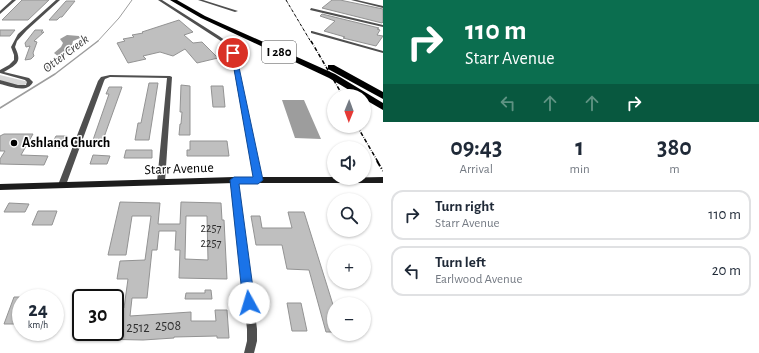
<!DOCTYPE html>
<html lang="en">
<head>
<meta charset="utf-8">
<style>
  :root { --surface:#fff; --page:#f2f2f3; --text:#1f2937; --muted:#747a83; --line:#e0e1e3 }
  body { margin:0; font-family:"Alegreya Sans",sans-serif; background:var(--page); color:var(--text); height:100vh; display:flex; flex-direction:column; font-size:15px; white-space:nowrap }
  * { box-sizing:border-box; margin:0 }
  p { font-size:13px; color:var(--muted) }
  .icon { flex:none; width:22px; height:22px; fill:none; stroke:currentColor; stroke-width:2; stroke-linecap:round; stroke-linejoin:round }
  .map { position:relative; flex:1; overflow:hidden }
  .side { display:flex; flex-direction:column; background:var(--surface); width:376px }
  .side>* { flex:none }
  .guide { background:#0b6e4f; color:#fff; overflow:hidden }
  .needle { width:26px; rotate:181deg }
  .fabs { position:absolute; left:327px; top:89px; display:grid; gap:8px }
  .fabs a { display:grid; place-items:center; width:44px; height:44px; border-radius:50%; background:var(--surface); box-shadow:0 1px 3px #0004; font-size:20px }
  .speed { position:absolute; left:12px; top:289px; display:flex; gap:8px; font-size:20px; font-weight:700; text-align:center }
  .speed>* { display:grid; place-content:center; width:52px; height:52px; border-radius:50%; background:var(--surface); box-shadow:0 1px 3px #0004; line-height:1 }
  .speed small { font-size:10px; font-weight:400 }
  .speed .limit { border:2px solid #111; border-radius:6px; background:#fff; color:#111 }
  .pin { position:absolute; display:grid; place-items:center; width:34px; height:34px; color:#fff; margin:-17px; border:2px solid #fff; border-radius:50%; box-shadow:0 1px 4px #0007 }
  .me { position:absolute; width:44px; margin:-22px; rotate:354deg; stroke-linejoin:round; filter:drop-shadow(0 0 3px #0008) }
  .turn { display:flex; align-items:center; gap:14px; height:84px; padding:0 16px; font-size:18px }
  .turn .icon { width:52px; height:52px; stroke-width:2.5 }
  .turn b { display:block; font-size:28px; line-height:34px }
  .lanes { display:flex; align-items:center; height:38px; padding:0 16px; background:#0003; justify-content:center; gap:20px; direction:ltr }
  .lanes .off { opacity:.35 }
  .eta { display:flex; justify-content:space-evenly; align-items:center; height:68px; text-align:center }
  .eta b { font-size:24px; font-weight:700; line-height:28px }
  ul { padding:0; list-style:none }
  li { display:flex; align-items:center; gap:12px; height:50px; margin:0 8px 6px; padding:0 8px; border:2px solid var(--line); border-radius:12px }
  li div { flex:1 }
  li b { display:block; font-size:15px }
  li em { font-style:normal }
  main { display:flex; flex:1; min-height:0 }
  .map>svg:first-child { display:block }
  .green { fill:#d6d6d6 }
  .water { fill:#9d9d9d }
  .lines { fill:none; stroke-linecap:round; stroke-linejoin:round }
  .stream-far1 { stroke:#9d9d9d; stroke-width:1 }
  .stream { stroke:#9d9d9d; stroke-width:1.5 }
  .building { fill:#bfbfbf; stroke:#939393; fill-rule:evenodd }
  .minor { fill:#4f4f4f; fill-rule:evenodd }
  .secondary { fill:#1c1c1c; fill-rule:evenodd }
  .motorway { fill:#000; fill-rule:evenodd }
  .rail-far2 { stroke:#000; stroke-width:1; stroke-dasharray:3 1 0.5 1; stroke-linecap:butt }
  .rail-far1 { stroke:#000; stroke-width:1.5; stroke-dasharray:4 1.5 0.5 1.5; stroke-linecap:butt }
  .rail { stroke:#000; stroke-width:2; stroke-dasharray:6 2 1 2; stroke-linecap:butt }
  .route { fill:#1a73e8; stroke:#114b97 }
  .poi-dot { fill:#000; stroke:#fff; stroke-width:1.5 }
  .labels { text-anchor:middle; dominant-baseline:central; stroke-width:3; stroke-linejoin:round; paint-order:stroke }
  .number-label { font-size:12px; fill:#303030 }
  .shield { fill:#fff; stroke:#4c4c4c; stroke-width:1 }
  .shield-label { font-size:13px; font-weight:bold; fill:#000 }
  .far-water-label { font-size:13px; font-style:italic; fill:#3e3e3e; stroke:#fff }
  .poi-label { font-size:14px; font-weight:bold; fill:#000; stroke:#fff; text-anchor:start }
  .street-label { font-size:14px; fill:#000; stroke:#fff }
  .near-number-label { font-size:14px; fill:#303030 }
</style>
</head>
<body>
<main>
<div class="map">
<svg width="383" height="353" viewBox="0 0 383 353">
  <rect width="100%" height="100%" fill="#fff"/>
  <path class="green" d="M0,75L29,82C22,90 9,83 0,80Z"/>
  <path class="water" d="M67,35L79,36L80,38L73,41L71,49L51,70L43,69V66L58,61L59,57L54,53L61,47L63,43L60,39Z
    M282,100H304L321,139L295,138Z"/>
  <g class="lines">
    <path class="stream-far1" d="M97,42L119,18L132,0"/>
    <path class="stream" d="M0,108L55,74L98,41"/>
  </g>
  <path class="building" d="M22,0H49L28,20H2Z
    M332,0H340L383,9V22L382,23L322,8Z
    M66,1H75L62,17H60L57,20H49Z
    M322,14L379,28L377,29L380,30L377,35L383,36L376,46L343,38L345,37L324,31L335,21L320,16Z
    M179,20L193,32L184,35L193,43L202,42L218,58L197,63L185,49L173,56L160,52L143,56L146,59L128,63L117,43L125,41L123,39L134,37L132,35L143,33L142,32Z
    M0,30H15L10,36H0Z
    M35,30H43L41,32H44L34,41L37,42L33,53L34,56L31,59L25,60L30,46L26,47L25,43Z
    M149,83H158L149,140H135L138,123H141Z
    M181,85L190,86V135H179L180,124H181L182,112H180Z
    M211,86H223L225,107H213Z
    M109,87H122L103,140H93L109,94H106Z
    M4,134H33L21,155L48,156L44,165L0,164V159L5,151H0V136Z
    M56,136H67L61,148L50,147Z
    M190,141H227L229,156H187V150H190Z
    M126,150H152V158H124Z
    M93,155L110,156L107,164H90Z
    M120,202L160,203L158,224H180L181,202L221,203L222,220H224L227,279L179,278L180,250H175L176,231H159L157,250H152L147,298H132L130,316L191,312V321H216L215,310H227L229,338H217V336L174,337V338L143,340L96,339L97,332H115L118,308H124L128,279H117L120,261L145,260L151,216H132L126,255H108ZM186,216H207L208,260L185,259Z
    M9,203L29,204L25,212H4Z
    M38,211H57L52,225H32Z
    M288,212H304L334,308V332H326L309,270L287,269L282,245H256L251,216H260L262,228H292Z
    M205,290H211L212,299H185L186,293H205Z
    M14,297H21V316L18,324H4Z
    M287,303H301L307,331H292Z"/>
  <g class="lines">
    <path class="minor" d="M12,0H16L0,14V11Z
      M56,0H60L27,30L17,41L15,47C22,62 18,64 4,72L29,78L33,82C27,94 10,86 0,84V80L18,85H26L27,82L25,80L0,73V70L9,65L14,60V55L11,47L18,34Z
      M158,0H162L219,36L226,41L235,53L262,180L261,182H255L254,180L231,53L224,43Z
      M198,0H203L238,11L235,12Z
      M351,0H357L383,6V8Z
      M311,8L383,25V27L310,10Z
      M312,31L383,51V53L311,33V31Z
      M110,75L170,76L172,77L165,182L164,184H158L157,182L167,78L110,77L105,79L104,81L66,185L65,187H59L58,185L98,81L101,77Z
      M234,177L237,178L238,180L257,329V341L254,353H244L247,341V329L230,180L231,178Z"/>
    <path class="secondary" d="M234,177H334V178L383,177V183H234L0,190V184Z"/>
    <path class="motorway" d="M170,0H177L205,16L335,74L383,103V110L364,99V96H359L329,78L201,18Z
      M328,65H334L383,92V99L328,69Z"/>
    <path class="rail-far2" d="M286,0L311,42"/>
    <path class="rail-far1" d="M311,41L343,96
      M357,126L378,162"/>
    <path class="rail" d="M377,161L383,171"/>
  </g>
  <path class="route" d="M231,52L236,53L263,180L258,184H239L255,303L254,307L249,309L245,307L243,303L230,180L234,177H253Z"/>
  <circle class="poi-dot" cx="14" cy="143" r="4"/>
  <g class="labels">
    <g class="number-label">
      <text x="211" y="228">2257</text>
      <text x="211" y="243">2257</text>
    </g>
    <rect class="shield" x="262" y="41" width="34" height="22" rx="3"/>
    <g class="shield-label">
      <text x="279" y="52">I 280</text>
    </g>
    <g class="far-water-label">
      <text transform="translate(66 54) rotate(-37)">Otter Creek</text>
    </g>
    <g class="poi-label">
      <text x="22" y="143">Ashland Church</text>
    </g>
    <g class="street-label">
      <text transform="translate(179 169) rotate(-2)">Starr Avenue</text>
    </g>
    <g class="near-number-label">
      <text x="168" y="326">2508</text>
      <text x="138" y="328">2512</text>
    </g>
  </g>
</svg>
<div class="fabs">
<a><svg class="needle" viewBox="-14 -14 28 28"><path d="M0-13l5 13h-10z" fill="#e53935"/><path d="M0 13l5-13h-10z" fill="#747a83"/></svg></a>
<a><svg class="icon" aria-label="sound" viewBox="0 0 24 24"><path d="M4 9h4l5-4v14l-5-4H4zM17 9q2 3 0 6"/></svg></a>
<a><svg class="icon" aria-label="search" viewBox="0 0 24 24"><circle cx="10" cy="10" r="6"/><path d="M15 15l6 6"/></svg></a>
<a>+</a>
<a>−</a>
</div>
<div class="speed"><div>24<small>km/h</small></div><div class="limit">30</div></div>
<div class="pin" style="left:233px;top:53px;background:#d93025"><svg class="icon" aria-label="arrive" viewBox="0 0 24 24"><path d="M6 21V4h12l-3 4 3 4H6"/></svg></div>
<svg class="me" style="left:249px;top:303px" viewBox="-20 -20 40 40"><circle r="19" fill="#fff"/><path d="M0-13L10 11 0 6-10 11z" fill="#1a73e8"/></svg>
</div>
<section class="side">
<div class="guide">
<div class="turn"><svg class="icon" aria-label="right" viewBox="0 0 24 24"><path d="M7 20v-9h11M14 6l5 5-5 5"/></svg><div><b>110 m</b>Starr Avenue</div></div>
<div class="lanes"><svg class="icon off" aria-label="left" viewBox="0 0 24 24"><path d="M17 20v-9H6M10 6l-5 5 5 5"/></svg><svg class="icon off" aria-label="ahead" viewBox="0 0 24 24"><path d="M12 20V5M6 11l6-6 6 6"/></svg><svg class="icon off" aria-label="ahead" viewBox="0 0 24 24"><path d="M12 20V5M6 11l6-6 6 6"/></svg><svg class="icon" aria-label="right" viewBox="0 0 24 24"><path d="M7 20v-9h11M14 6l5 5-5 5"/></svg></div>
</div>
<div class="eta">
<div><b>09:43</b><p>Arrival</p></div>
<div><b>1</b><p>min</p></div>
<div><b>380</b><p>m</p></div>
</div>
<ul>
<li><svg class="icon" aria-label="right" viewBox="0 0 24 24"><path d="M7 20v-9h11M14 6l5 5-5 5"/></svg><div><b>Turn right</b><p>Starr Avenue</p></div><em>110 m</em></li>
<li><svg class="icon" aria-label="left" viewBox="0 0 24 24"><path d="M17 20v-9H6M10 6l-5 5 5 5"/></svg><div><b>Turn left</b><p>Earlwood Avenue</p></div><em>20 m</em></li>
</ul>
</section>
</main>
</body>
</html>
